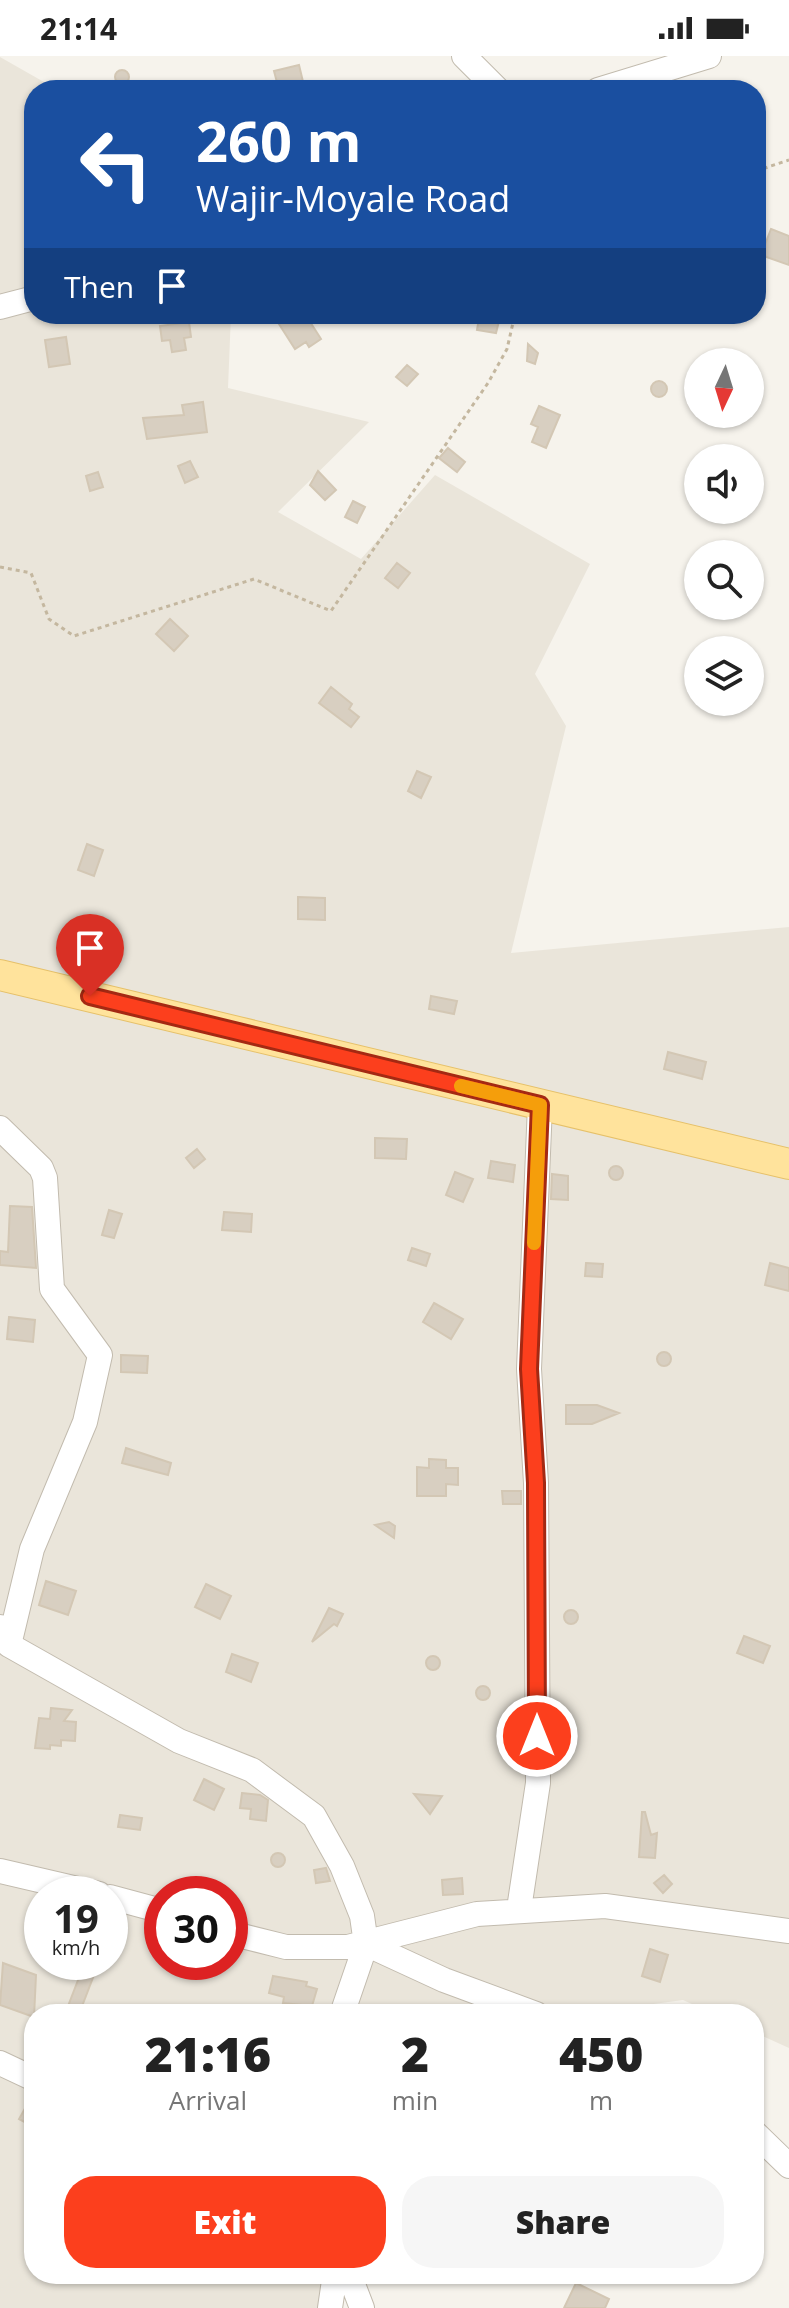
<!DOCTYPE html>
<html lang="en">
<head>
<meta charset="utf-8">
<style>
  :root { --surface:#fff; --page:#f6f6f6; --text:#222; --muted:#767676; --accent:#fc3f1d }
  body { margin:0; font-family:"Open Sans",sans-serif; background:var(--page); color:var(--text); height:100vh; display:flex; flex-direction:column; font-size:30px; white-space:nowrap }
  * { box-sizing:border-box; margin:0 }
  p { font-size:26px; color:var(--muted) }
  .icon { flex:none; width:44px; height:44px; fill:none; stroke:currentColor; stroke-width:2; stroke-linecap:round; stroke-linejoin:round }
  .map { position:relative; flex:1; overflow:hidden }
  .details { position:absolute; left:24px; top:1948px; width:740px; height:280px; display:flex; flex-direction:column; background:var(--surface); border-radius:32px; box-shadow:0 2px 6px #0004 }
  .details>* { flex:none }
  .banner { position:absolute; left:24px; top:24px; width:742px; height:244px; border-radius:32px; box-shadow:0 2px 6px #0004; background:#1a4fa0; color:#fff; overflow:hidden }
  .needle { width:52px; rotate:184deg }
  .fabs { position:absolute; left:684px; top:292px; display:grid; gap:16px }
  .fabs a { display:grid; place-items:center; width:80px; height:80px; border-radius:50%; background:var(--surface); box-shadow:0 2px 6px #0004; font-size:40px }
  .speed { position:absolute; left:24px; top:1820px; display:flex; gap:16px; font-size:40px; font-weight:700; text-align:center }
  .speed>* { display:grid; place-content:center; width:104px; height:104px; border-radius:50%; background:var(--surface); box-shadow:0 2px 6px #0004; line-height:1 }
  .speed small { font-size:20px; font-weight:400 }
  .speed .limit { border:12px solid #d22; background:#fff; color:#111 }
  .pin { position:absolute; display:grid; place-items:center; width:68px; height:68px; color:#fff; margin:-82px -34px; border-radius:50% 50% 50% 0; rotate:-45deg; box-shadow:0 0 8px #0007 }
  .pin .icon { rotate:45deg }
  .me { position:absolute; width:88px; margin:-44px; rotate:0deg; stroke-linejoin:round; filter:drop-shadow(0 0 6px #0008) }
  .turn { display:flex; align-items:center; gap:28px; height:168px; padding:0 40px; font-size:36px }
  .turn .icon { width:104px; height:104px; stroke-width:2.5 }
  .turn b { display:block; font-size:56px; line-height:68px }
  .then { display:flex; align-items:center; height:76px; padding:0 40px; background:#0003; gap:16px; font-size:30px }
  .eta { display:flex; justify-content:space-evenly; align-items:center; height:136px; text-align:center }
  .eta b { font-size:48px; font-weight:800; line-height:56px }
  .primary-button { display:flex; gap:16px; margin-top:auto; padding:16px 40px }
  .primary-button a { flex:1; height:92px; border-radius:32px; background:var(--accent); color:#fff; font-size:32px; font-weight:800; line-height:92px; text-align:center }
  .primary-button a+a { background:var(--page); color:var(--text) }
  .status { display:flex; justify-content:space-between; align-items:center; height:56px; padding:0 40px; background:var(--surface); direction:ltr }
  .status svg { height:22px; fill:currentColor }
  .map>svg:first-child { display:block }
  .residential { fill:#eae5da; fill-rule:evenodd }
  .building { fill:#d8cfc1; stroke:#d3c7b4; stroke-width:2 }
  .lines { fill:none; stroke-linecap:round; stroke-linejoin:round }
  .minor-casing { stroke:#c2bbae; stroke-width:26 }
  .major-casing { stroke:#e6c16a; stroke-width:32 }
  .path { stroke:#c4b79f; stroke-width:3; stroke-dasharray:4 4; stroke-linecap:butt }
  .minor { stroke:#fff; stroke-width:24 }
  .major { stroke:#ffe39c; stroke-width:30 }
  .route-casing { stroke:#a42913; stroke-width:20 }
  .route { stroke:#fc3f1d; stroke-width:14 }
  .slow { stroke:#f59e0b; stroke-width:14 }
</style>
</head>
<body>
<div class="status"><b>21:14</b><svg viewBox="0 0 49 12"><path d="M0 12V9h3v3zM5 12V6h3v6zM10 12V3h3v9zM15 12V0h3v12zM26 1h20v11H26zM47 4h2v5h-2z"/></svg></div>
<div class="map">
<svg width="789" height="2252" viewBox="0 0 789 2252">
  <rect width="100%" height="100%" fill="#f6f3ec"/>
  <path class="residential" d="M0,1L58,34H34V258H231L228,332L369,366L278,456L361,503L435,419L590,508L535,618L566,670L511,897L789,871V1992L754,1976V1958H714L683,1944L580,1958H34V2218H346L341,2252H0ZM42,1838H110V1906H42ZM162,1838H230V1906H162Z"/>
  <path class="building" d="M299,9L305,34H279L274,15Z
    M115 21a7 7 0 1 1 14 0a7 7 0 1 1-14 0Z
    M771,173L789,180V209L761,199Z
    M294,258H305L321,283L309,291L306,286L295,293L279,268Z
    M479,262L499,265L496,277L477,274Z
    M189,266L191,281L184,282L186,294L172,296L170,284L162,285L160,270Z
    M66,281L70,308L49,311L45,284Z
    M528,288L538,297L535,308L527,305Z
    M407,309L418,318L407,330L396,321Z
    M651 333a8 8 0 1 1 16 0a8 8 0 1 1-16 0Z
    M203,346L207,376L147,383L143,362L184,359L182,349Z
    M539,350L560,359L546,392L532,386L538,371L531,368Z
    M448,392L465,406L457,416L439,402Z
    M190,405L198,421L185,427L178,410Z
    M318,415L336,434L325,444L310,429Z
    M98,416L103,431L90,435L86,420Z
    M353,445L365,451L357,467L345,461Z
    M397,507L410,517L398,532L385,522Z
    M170,563L188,580L174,595L156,578Z
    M331,631L352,648L349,653L359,661L351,671L319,647Z
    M417,715L431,721L421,742L408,735Z
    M87,788L103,794L94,820L78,814Z
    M298,841L325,842V864L298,863Z
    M431,940L457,945L454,958L429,953Z
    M668,996L706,1006L702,1023L664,1013Z
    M375,1082L407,1083L406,1103L375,1102Z
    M197,1093L205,1103L194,1112L186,1102Z
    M491,1105L515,1109L513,1126L488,1122Z
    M609 1117a7 7 0 1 1 14 0a7 7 0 1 1-14 0Z
    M455,1116L473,1123L463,1146L446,1139Z
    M552,1118L568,1120V1144L551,1143Z
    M10,1150L32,1151L36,1212L0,1209V1195L8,1196Z
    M109,1154L122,1158L114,1182L102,1179Z
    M224,1156L252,1158L251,1176L222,1174Z
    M412,1192L430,1198L426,1210L408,1204Z
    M586,1207L603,1208L602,1221L585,1220Z
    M770,1207L789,1212V1235L765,1229Z
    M434,1247L463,1263L451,1283L423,1266Z
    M9,1261L35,1264L33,1286L7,1283Z
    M657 1303a7 7 0 1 1 14 0a7 7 0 1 1-14 0Z
    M121,1299L148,1300L147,1317L121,1316Z
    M566,1349H597L619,1357L592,1368H566Z
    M126,1392L171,1407L168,1419L122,1407Z
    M429,1403L446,1404V1412H458V1429L446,1428V1440H417V1411L429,1412Z
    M502,1435H521V1448H503Z
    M389,1466L395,1470L394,1482L375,1469Z
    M46,1525L76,1535L68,1559L39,1549Z
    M206,1528L231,1540L220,1563L195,1551Z
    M329,1552L343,1558L337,1570L334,1568L312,1586Z
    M564 1561a7 7 0 1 1 14 0a7 7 0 1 1-14 0Z
    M744,1580L770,1590L763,1607L737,1597Z
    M232,1598L258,1607L251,1626L226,1616Z
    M426 1607a7 7 0 1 1 14 0a7 7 0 1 1-14 0Z
    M476 1637a7 7 0 1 1 14 0a7 7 0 1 1-14 0Z
    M51,1652L72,1654L64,1665L76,1666L75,1685L61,1684V1690L50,1689V1693L35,1692L39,1662L50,1663Z
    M204,1723L224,1733L214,1754L194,1744Z
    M242,1737L260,1739L268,1744L266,1765L250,1763L251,1753L240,1752Z
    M414,1738L442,1740L430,1758Z
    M642,1756H645L651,1779L657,1777L655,1802L639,1801Z
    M120,1759L142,1762L140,1774L118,1771Z
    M271 1804a7 7 0 1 1 14 0a7 7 0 1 1-14 0Z
    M326,1812L330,1825L316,1827L314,1814Z
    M664,1819L672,1828L663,1837L654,1827Z
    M462,1822L463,1838L443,1839L442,1824Z
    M650,1893L668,1899L660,1926L642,1920Z
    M85,1906H99L79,1958H65Z
    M3,1907L36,1919L34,1961L0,1949Z
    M273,1920L307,1926L306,1930L317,1933L312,1950L283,1947L284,1941L269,1937Z
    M33,2038L34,2062L30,2069L19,2063Z
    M576,2227L609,2243L605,2252H564Z"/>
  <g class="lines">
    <g class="minor-casing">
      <path id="minor" d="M464,0L498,34
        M598,34L709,0
        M0,251L34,242
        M0,1072L41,1112L45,1122L52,1233L100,1299L85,1366L32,1493L9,1589
        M0,1571L9,1589L179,1685L252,1714L314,1760L342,1810L362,1860L366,1888L342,1958
        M0,1815L99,1838
        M110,1841L162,1855
        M519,1853L538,1727L536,1427L529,1313L540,1049
        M230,1877L286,1891H348L477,1858L605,1850L789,1875
        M366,1888L444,1924L536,1958
        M0,2007L34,2023
        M754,2076L789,2110
        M349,2218L362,2252
        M330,2252L335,2218"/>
    </g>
    <g class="major-casing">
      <path id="major" d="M0,919L789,1108"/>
    </g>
    <path class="path" d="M756,115L789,104
      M0,511L31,517L49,563L74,580L254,523L331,555L488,327L507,293L515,258"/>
    <use href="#minor" class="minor"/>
    <use href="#major" class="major"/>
  </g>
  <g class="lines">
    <g class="route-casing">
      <path id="route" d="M90,940L540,1049L529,1313L536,1427L537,1680"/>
    </g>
    <use href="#route" class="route"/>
    <path class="slow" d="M461,1030L540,1049L534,1187"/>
  </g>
</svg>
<div class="fabs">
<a><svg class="needle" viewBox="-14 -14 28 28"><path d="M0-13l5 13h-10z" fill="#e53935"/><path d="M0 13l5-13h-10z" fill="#767676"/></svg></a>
<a><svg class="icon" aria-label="sound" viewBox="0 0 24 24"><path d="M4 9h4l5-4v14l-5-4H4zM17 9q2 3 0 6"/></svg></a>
<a><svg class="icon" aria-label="search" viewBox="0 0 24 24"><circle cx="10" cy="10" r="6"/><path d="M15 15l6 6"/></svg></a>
<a><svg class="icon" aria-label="layers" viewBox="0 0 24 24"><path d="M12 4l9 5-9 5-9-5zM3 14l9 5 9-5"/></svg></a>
</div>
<div class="speed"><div>19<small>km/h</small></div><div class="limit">30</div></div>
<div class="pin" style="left:90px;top:940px;background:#d93025"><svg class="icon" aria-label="arrive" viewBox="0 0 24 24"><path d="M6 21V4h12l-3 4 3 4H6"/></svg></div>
<svg class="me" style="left:537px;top:1680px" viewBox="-20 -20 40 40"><circle r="17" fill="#fc3f1d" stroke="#fff" stroke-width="3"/><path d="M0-11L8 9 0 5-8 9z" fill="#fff"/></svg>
<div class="banner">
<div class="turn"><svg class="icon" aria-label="left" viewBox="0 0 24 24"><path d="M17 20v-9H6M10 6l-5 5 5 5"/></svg><div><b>260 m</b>Wajir-Moyale Road</div></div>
<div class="then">Then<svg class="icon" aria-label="arrive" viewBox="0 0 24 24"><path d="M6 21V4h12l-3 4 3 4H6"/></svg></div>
</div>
<section class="details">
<div class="eta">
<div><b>21:16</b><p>Arrival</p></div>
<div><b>2</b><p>min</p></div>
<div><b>450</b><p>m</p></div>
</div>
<div class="primary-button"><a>Exit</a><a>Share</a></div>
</section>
</div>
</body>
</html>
